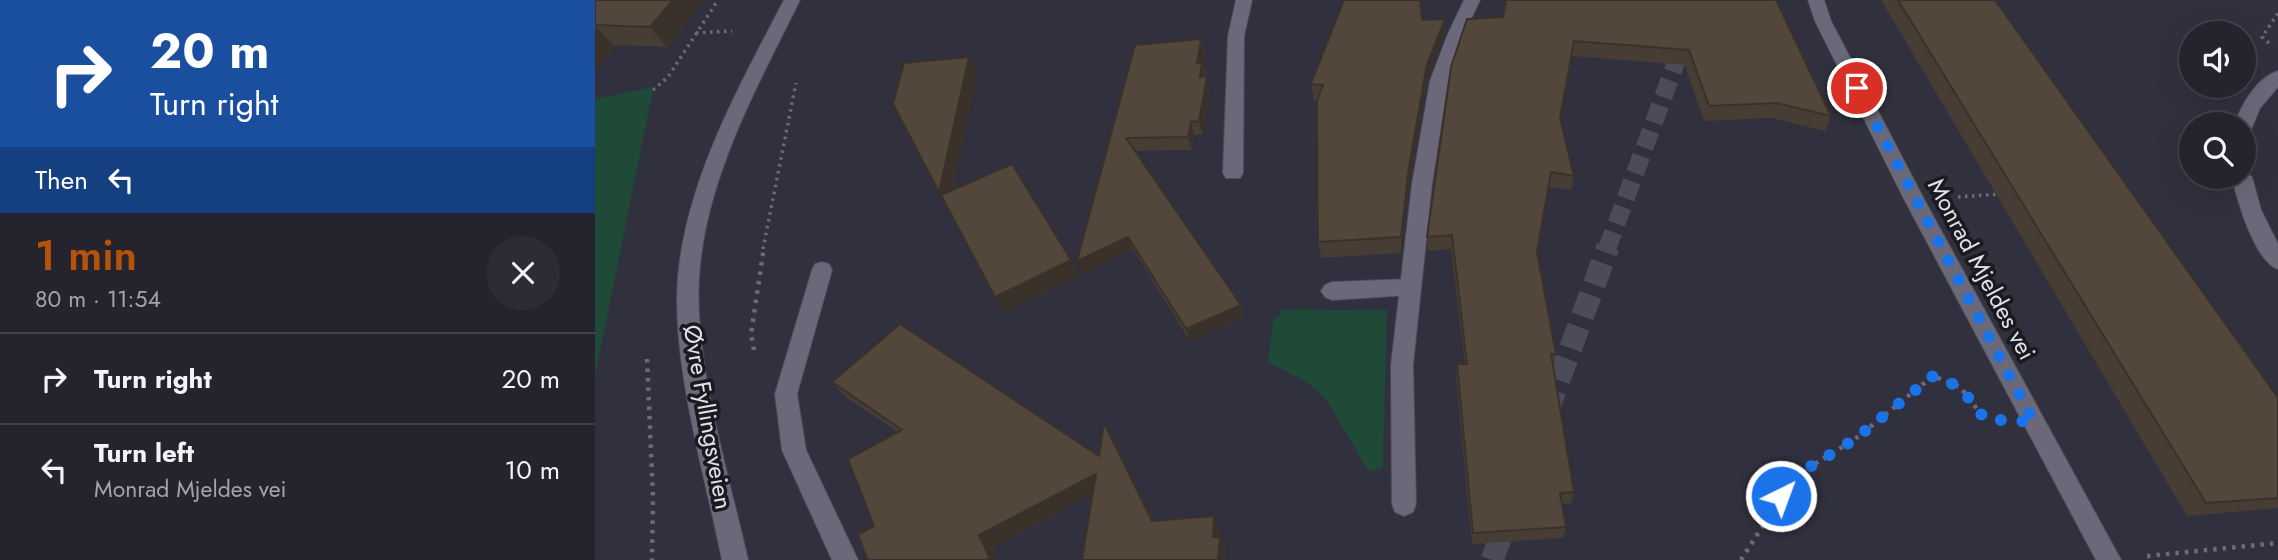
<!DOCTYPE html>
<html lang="en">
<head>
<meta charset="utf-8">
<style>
  :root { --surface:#25242e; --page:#2d2c36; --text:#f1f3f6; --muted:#a3a4aa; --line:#42414a; --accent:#b45309 }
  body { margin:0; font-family:Jost,sans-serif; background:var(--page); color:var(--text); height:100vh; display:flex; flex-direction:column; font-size:26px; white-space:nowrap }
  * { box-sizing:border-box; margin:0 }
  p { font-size:23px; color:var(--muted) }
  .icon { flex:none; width:38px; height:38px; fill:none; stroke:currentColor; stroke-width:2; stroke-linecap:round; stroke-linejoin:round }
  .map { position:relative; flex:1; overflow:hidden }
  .sheet { display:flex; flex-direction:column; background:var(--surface); width:595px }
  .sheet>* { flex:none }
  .guide { background:#1a4fa0; color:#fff; overflow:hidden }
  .fabs { position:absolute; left:1584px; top:21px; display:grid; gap:14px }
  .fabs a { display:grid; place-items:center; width:77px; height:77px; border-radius:50%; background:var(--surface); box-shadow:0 7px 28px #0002,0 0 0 2px var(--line); font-size:35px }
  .pin { position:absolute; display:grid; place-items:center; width:60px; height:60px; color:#fff; margin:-30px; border:4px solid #fff; border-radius:50%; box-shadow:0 2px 7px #0007 }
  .me { position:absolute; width:77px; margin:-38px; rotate:42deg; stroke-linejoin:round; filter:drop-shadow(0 0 5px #0008) }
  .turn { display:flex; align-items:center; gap:24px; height:147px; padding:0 35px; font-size:32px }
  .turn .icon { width:91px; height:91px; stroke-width:2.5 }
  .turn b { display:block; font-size:49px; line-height:60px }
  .then { display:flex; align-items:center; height:66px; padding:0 35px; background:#0003; gap:14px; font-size:26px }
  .round { display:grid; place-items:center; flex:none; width:74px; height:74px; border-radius:37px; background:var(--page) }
  .overview { display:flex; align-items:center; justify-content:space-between; height:119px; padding:0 35px }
  h1 { font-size:42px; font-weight:600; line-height:52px; color:var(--accent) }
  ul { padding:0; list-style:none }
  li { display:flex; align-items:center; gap:21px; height:91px; padding:0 35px; border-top:2px solid var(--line) }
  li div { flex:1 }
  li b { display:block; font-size:26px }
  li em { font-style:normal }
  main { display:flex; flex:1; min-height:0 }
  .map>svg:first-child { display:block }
  .green { fill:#1e4a37 }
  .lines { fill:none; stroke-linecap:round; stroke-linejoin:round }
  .primary-tunnel-far1 { stroke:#4c4b58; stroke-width:18; stroke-dasharray:18 9; stroke-linecap:butt }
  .primary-tunnel { stroke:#4c4b58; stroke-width:23; stroke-dasharray:23 11; stroke-linecap:butt }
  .lane-casing { stroke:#4d4c57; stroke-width:2 }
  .street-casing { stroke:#4d4c57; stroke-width:2 }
  .secondary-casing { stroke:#4d4c57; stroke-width:2 }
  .path-far1 { stroke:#6c6b77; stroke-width:3.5; stroke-dasharray:2.5 4.5; stroke-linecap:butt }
  .path { stroke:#6c6b77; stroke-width:4.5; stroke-dasharray:3.5 6; stroke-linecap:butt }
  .lane { fill:#6b6979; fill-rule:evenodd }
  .street { fill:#6b6979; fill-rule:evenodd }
  .secondary { fill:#6b6979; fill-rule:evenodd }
  .wall { fill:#473d34 }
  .shaded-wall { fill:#3a322a }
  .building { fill:#53473c; stroke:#3a322a; stroke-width:2 }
  .route { stroke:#1a73e8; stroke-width:12; stroke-dasharray:0 21.6 }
  .labels { text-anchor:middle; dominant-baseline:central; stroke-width:7; stroke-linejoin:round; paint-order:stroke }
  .street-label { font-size:24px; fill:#e2e1ea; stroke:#19191f }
</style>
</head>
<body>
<main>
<section class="sheet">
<div class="guide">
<div class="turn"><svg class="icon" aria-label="right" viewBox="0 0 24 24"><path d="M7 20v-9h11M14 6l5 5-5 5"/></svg><div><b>20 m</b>Turn right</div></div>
<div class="then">Then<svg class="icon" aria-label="left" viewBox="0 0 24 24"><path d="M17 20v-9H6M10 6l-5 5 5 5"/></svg></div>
</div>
<div class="overview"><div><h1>1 min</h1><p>80 m · 11:54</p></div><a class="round"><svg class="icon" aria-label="close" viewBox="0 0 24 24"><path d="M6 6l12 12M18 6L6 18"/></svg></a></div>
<ul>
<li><svg class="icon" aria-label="right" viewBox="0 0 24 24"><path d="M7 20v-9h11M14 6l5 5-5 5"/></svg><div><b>Turn right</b></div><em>20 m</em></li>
<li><svg class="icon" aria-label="left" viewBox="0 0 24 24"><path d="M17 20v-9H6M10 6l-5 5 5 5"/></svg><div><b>Turn left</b><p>Monrad Mjeldes vei</p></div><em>10 m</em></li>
</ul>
</section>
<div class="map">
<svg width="1683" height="560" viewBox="0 0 1683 560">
  <rect width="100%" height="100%" fill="#31303e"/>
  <path class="green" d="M59,87L58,90L0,376V99Z
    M686,309L792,310L788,468L773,471L732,400L713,383L673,362L679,318L687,313Z"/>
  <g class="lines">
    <path class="primary-tunnel-far1" d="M1012,249L1104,0"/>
    <path class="primary-tunnel" d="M952,412L1013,247
      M897,560L913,518"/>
    <g class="lane-casing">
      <path id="lane" d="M815,279L822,281L826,287L822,293L815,295L737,300L730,297L726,291L730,285L737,282Z"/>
    </g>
    <g class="street-casing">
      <path id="street" d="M641,0H657L649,36L648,173L645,178H631L628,173L633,36Z
        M869,0H885L868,36L853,81L837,184L818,365L821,504L818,512L809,516L800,512L797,504L796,365L817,184L835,81L852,36Z
        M1213,0H1229L1236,21L1329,199L1526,560H1501L1309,199L1220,21Z
        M1683,71V87L1665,108L1655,132L1648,133V124H1640C1646,105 1662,77 1683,71Z
        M1648,170L1657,177L1666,210L1683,244V269C1660,262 1642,200 1637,177H1648Z
        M227,262L234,264L237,270L202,394L211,450L263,560H237L187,450L180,394L217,270L220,264Z"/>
    </g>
    <g class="secondary-casing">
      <path id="secondary" d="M189,0H205C162,87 110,179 104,278C99,365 134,474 153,560H127C110,475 76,363 83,277C92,178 144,87 189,0Z"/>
    </g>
    <path class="path-far1" d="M101,33L137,31
      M1674,43L1667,37L1683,13
      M58,90L73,77L123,0
      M1363,197L1406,194
      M168,249L201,83"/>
    <path class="path" d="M159,350L156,334L169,247
      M52,359L58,497L57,560
      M1552,556L1683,543
      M1146,560L1199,477L1260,439L1338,376L1365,387L1382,409"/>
    <use href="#lane" class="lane"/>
    <use href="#street" class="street"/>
    <use href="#secondary" class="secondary"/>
  </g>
  <path class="wall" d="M0,0H110L72,47L19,45L20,47L0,70Z
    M1181,0L1236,116L1230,131L1177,118L1109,121L1090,65L977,56L965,119L979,176L976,190L954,187L942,253L961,354L959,367L979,492L976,503L967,504L971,527L968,538L877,544L861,377L862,364H870L856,249L833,251L832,237L872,19Z
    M1286,0H1400L1683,398V508L1592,516Z
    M850,19L849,35L832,81L814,184L806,253L726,258L723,242L722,101L719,100L716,84L827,20Z
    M606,39L610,52L608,65L615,90L608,134L599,135L597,150L540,151L646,305L649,317L595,341L538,249L488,274L540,45Z
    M237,382L504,456L509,423L518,438L558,520L625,530V537L631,549L630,560H487L497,494L397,548L403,560H273L279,526L303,432L252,398Z"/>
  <path class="shaded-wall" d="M78,0H110L72,47L55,27Z
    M850,19L849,35L832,81L814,184L806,253V237L814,167L832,64Z
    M2,27L20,47L0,70V29Z
    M606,39L610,52L608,65L610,76L608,90L602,63Z
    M374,57L383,73L354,208L344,192Z
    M612,76L615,90L608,134L604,121Z
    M596,122L599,135L597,150L593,137Z
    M533,237L538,249L488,274L482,261Z
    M476,260L484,276L410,312L400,297Z
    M646,305L649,317L595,341L591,329Z
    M509,423L518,438L565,534L557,521Z
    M501,474L510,487L397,548L403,560H391L384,535Z
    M619,516L625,530V537L631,549L630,560H623L618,537Z"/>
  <path class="building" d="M0,0H78L55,27L0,25Z
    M749,0H825L827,20L850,19L832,64L814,167L806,237L723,242L722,101L728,85L716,84Z
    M911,0H1181L1236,116L1182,103L1114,106L1094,50L979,41L965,118L979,176L956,172L942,252L961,354H956L979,492L965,493L971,527L878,533L862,364H872L857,235L832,237L856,67L872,19L908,17Z
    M1303,0H1400L1683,398V498L1611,503Z
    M606,39L602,63H607L605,77L612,76L604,121L596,122L593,137L531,138L646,305L591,329L533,237L482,261L540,45Z
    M374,57L344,192L298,104L309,63Z
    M417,164L476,260L400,297L346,195Z
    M305,324L504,456L509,423L557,521L619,516L618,537H625L623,560H487L501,474L384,535L395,558L391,560H273L263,535L279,526L253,459L307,430L237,382Z"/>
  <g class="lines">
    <path class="route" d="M1186,496L1199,477L1260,439L1338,376L1365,387L1390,419L1439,422L1262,88"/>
  </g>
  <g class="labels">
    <g class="street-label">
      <text transform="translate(1387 269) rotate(62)">Monrad Mjeldes vei</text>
      <text transform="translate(113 417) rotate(80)">Øvre Fyllingsveien</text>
    </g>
  </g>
</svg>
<div class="fabs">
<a><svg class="icon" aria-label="sound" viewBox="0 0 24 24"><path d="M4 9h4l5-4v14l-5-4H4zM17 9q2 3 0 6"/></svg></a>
<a><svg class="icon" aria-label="search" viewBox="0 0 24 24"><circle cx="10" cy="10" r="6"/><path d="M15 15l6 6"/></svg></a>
</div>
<div class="pin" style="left:1262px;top:88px;background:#d93025"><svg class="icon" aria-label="arrive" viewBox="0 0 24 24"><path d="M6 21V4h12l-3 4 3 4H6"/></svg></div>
<svg class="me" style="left:1186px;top:496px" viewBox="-20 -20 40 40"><circle r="17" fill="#1a73e8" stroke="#fff" stroke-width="3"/><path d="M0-11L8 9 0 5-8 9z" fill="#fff"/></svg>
</div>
</main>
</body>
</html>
